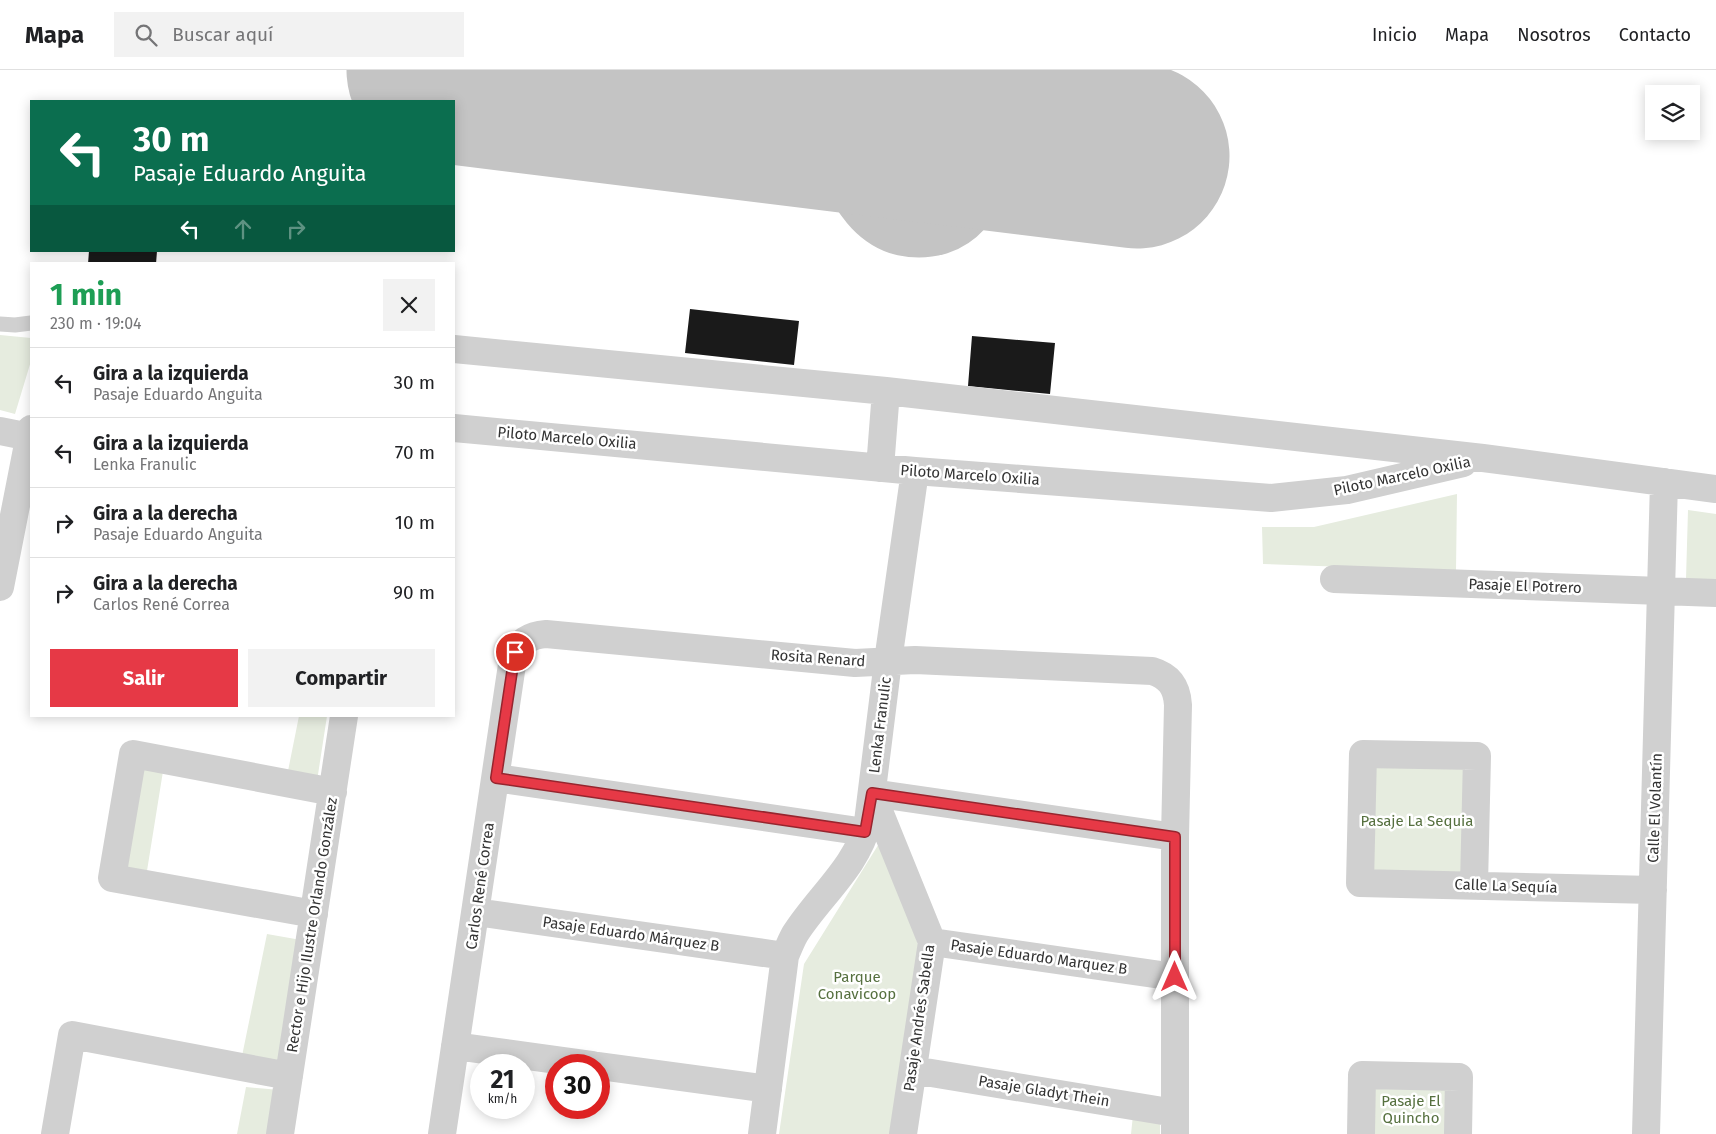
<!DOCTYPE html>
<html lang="es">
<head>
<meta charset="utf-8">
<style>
  :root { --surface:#fff; --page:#f2f2f2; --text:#202124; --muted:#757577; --line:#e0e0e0; --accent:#e63946 }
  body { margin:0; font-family:"Fira Sans",sans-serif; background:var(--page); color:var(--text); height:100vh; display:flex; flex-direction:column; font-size:19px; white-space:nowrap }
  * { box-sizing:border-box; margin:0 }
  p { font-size:16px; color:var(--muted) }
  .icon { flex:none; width:28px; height:28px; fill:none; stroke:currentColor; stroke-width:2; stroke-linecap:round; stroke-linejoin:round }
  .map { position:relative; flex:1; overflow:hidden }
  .drawer { position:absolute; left:30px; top:192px; width:425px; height:455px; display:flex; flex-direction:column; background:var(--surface); border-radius:0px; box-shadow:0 2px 12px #0003 }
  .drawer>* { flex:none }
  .banner { position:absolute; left:30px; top:30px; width:425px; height:152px; border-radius:0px; box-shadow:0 2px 12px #0003; background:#0b6e4f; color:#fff; overflow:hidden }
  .controls { position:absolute; left:1645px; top:15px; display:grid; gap:10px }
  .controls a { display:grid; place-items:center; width:55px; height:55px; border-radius:0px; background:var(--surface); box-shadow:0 2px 12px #0003; font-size:25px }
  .speed { position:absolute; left:470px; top:984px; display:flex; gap:10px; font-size:25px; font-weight:700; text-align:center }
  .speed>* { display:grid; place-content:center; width:65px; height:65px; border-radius:50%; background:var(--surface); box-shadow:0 2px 12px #0003; line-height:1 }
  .speed small { font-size:12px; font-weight:400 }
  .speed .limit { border:8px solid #d22; background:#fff; color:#111 }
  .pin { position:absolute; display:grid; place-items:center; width:42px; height:42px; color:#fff; margin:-21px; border:2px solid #fff; border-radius:50%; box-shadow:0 1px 5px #0007 }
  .me { position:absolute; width:55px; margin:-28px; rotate:0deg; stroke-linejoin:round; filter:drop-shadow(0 0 4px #0008) }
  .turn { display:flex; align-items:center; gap:18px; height:105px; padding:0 20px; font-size:22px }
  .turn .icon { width:65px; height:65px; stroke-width:2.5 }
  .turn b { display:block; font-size:35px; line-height:42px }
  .lanes { display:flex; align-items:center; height:48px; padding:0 20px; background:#0003; justify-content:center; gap:25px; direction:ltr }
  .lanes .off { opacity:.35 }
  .round { display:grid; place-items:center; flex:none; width:52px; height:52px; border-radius:0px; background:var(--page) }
  .head { display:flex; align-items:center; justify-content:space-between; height:85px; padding:0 20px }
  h1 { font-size:30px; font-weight:700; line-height:38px; color:#1e9e55 }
  .button { display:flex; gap:10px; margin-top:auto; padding:10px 20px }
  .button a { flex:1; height:58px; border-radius:0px; background:var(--accent); color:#fff; font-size:20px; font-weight:700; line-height:58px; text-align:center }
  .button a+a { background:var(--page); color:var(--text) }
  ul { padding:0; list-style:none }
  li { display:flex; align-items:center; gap:15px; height:70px; padding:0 20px; border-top:1px solid var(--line) }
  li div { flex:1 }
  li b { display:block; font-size:19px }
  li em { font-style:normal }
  header { display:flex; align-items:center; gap:30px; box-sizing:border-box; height:70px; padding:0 25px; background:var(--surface); border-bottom:1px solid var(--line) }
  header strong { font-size:24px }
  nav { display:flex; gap:28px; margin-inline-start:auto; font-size:18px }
  .search { width:350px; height:45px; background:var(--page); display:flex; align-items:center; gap:12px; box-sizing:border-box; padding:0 18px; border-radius:0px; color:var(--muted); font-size:19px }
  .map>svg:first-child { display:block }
  .green { fill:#e6ecdf }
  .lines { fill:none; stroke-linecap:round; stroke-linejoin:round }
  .taxiway { stroke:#c4c4c4; stroke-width:74 }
  .runway { stroke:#c4c4c4; stroke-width:185 }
  .building { fill:#1a1a1a }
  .service { stroke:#d0d0d0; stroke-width:15 }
  .minor { stroke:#d0d0d0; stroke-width:28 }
  .route-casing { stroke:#96252e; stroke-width:12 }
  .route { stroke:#e63946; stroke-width:9 }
  .labels { text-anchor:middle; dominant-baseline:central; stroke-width:5; stroke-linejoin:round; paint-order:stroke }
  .street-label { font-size:15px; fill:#333; stroke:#fff }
  .park-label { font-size:15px; fill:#56703f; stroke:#fff }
</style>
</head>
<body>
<header>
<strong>Mapa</strong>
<div class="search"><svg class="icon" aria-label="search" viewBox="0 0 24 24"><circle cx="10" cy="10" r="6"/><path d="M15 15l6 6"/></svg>Buscar aquí</div>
<nav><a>Inicio</a><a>Mapa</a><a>Nosotros</a><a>Contacto</a></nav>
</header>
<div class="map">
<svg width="1716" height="1064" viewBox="0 0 1716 1064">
  <rect width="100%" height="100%" fill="#fff"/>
  <path class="green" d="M0,265L31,268V291L15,344L0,340Z
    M1457,424L1456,501L1263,494L1262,457H1314Z
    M1688,440L1716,444V509H1686Z
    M299,646H327L317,711L287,706Z
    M137,691L164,695L146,807L118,802Z
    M1372,694L1465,697L1462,808L1370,805Z
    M885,764L919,878L890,1064H779L804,894Z
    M267,864L301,870L282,993L242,986Z
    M1371,1015L1451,1016L1450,1064H1370Z
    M246,1017L280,1020L271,1064H237Z
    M1133,1045L1160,1050V1064H1131Z"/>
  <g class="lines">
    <path class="taxiway" d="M789,43C811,55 831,67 846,87C864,109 874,141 905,149C915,151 926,151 936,148C971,136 976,97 966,65"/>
    <path class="runway" d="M439,0L1137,86"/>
  </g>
  <path class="building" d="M89,181H157L156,194H88Z
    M690,239L799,251L794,295L685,283Z
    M972,266L1055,273L1050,324L968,316Z"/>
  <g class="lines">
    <path class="service" d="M0,254L15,255L31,253"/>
    <path class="minor" d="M454,279L886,321L1483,388L1716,419
      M454,358L915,401L1271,428L1347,420L1463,393
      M0,361L30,367
      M880,398L886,321
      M1334,509L1716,523
      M0,517L31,359
      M496,708L865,762
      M872,723L1175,767
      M872,724L932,872L903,1064
      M1474,815L1477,686L1363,684L1360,813L1653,820
      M476,842L785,886
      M314,844L112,808L133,684L333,722
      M932,872L1175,907
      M455,976L593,995
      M599,996L768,1019
      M913,1000L1175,1043
      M55,1064L72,965L289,1006
      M280,1064L344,646
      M442,1064L513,588C518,572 530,565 546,564L855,593L915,590L1152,601C1169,606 1177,617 1178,635L1175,767V1064
      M762,1064L785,886C788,879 791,871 795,864C819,826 857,797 868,752L888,591L915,401
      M1361,1064L1362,1005L1459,1007L1458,1064
      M1646,1064L1664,412"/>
  </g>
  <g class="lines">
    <g class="route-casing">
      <path id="route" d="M515,582L496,708L865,762L872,723L1175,767V907"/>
    </g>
    <use href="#route" class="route"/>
  </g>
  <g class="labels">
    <g class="street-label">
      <text transform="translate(567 368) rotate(5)">Piloto Marcelo Oxilia</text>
      <text transform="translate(970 405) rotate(4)">Piloto Marcelo Oxilia</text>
      <text transform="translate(1402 406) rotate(-12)">Piloto Marcelo Oxilia</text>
      <text transform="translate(1525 516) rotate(2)">Pasaje El Potrero</text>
      <text transform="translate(818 588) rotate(4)">Rosita Renard</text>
      <text transform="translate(880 655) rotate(-83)">Lenka Franulic</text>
      <text transform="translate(1655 738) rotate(-88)">Calle El Volantín</text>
      <text transform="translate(480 816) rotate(-82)">Carlos René Correa</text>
      <text transform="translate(1506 816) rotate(2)">Calle La Sequía</text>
      <text transform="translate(312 855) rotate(-81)">Rector e Hijo Ilustre Orlando González</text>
      <text transform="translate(631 864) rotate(8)">Pasaje Eduardo Márquez B</text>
      <text transform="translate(1039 887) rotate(8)">Pasaje Eduardo Marquez B</text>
      <text transform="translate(919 948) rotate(-82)">Pasaje Andrés Sabella</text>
      <text transform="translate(1044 1021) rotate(9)">Pasaje Gladyt Thein</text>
    </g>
    <g class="park-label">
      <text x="1417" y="751">Pasaje La Sequia</text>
      <text x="857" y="907">Parque<tspan x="857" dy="17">Conavicoop</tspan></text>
      <text x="1411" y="1031">Pasaje El<tspan x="1411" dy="17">Quincho</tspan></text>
    </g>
  </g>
</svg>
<div class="controls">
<a><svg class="icon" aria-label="layers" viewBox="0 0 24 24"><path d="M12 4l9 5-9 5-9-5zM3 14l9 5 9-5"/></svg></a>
</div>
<div class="speed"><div>21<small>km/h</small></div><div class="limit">30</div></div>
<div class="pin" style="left:515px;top:582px;background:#d93025"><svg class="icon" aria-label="arrive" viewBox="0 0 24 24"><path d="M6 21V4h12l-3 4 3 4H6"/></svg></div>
<svg class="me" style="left:1175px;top:907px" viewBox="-20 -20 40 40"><path d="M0-17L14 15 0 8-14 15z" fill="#e63946" stroke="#fff" stroke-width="4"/></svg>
<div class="banner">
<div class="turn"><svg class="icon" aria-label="left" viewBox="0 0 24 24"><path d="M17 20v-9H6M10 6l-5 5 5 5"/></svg><div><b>30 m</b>Pasaje Eduardo Anguita</div></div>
<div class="lanes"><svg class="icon" aria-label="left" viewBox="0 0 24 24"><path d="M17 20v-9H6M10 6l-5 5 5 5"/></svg><svg class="icon off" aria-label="ahead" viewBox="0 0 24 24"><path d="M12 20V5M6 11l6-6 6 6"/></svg><svg class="icon off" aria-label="right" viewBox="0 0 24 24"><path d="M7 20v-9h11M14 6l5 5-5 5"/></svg></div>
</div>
<section class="drawer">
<div class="head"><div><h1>1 min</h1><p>230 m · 19:04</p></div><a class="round"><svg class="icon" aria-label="close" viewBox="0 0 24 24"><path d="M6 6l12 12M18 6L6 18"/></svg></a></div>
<ul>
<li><svg class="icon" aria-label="left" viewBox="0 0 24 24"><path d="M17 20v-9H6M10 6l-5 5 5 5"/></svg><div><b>Gira a la izquierda</b><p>Pasaje Eduardo Anguita</p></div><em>30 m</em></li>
<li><svg class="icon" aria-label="left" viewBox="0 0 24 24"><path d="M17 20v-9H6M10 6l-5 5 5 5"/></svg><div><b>Gira a la izquierda</b><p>Lenka Franulic</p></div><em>70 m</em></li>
<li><svg class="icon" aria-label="right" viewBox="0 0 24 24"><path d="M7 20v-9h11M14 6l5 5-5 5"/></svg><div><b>Gira a la derecha</b><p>Pasaje Eduardo Anguita</p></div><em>10 m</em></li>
<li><svg class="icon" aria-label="right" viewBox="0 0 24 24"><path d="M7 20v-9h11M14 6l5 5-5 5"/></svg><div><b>Gira a la derecha</b><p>Carlos René Correa</p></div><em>90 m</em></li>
</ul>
<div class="button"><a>Salir</a><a>Compartir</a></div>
</section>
</div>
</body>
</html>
